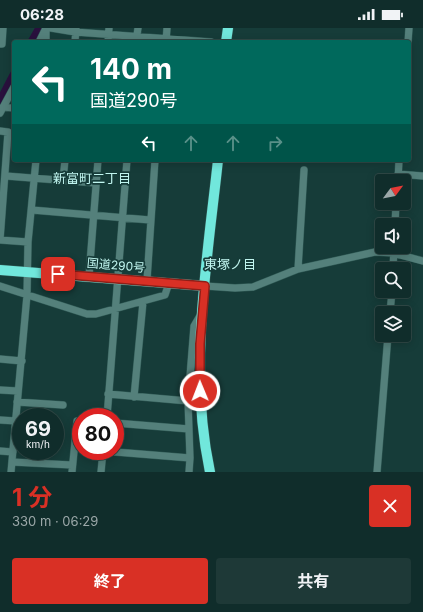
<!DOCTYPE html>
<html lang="ja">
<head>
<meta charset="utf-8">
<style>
  :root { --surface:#102d2b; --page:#1e3937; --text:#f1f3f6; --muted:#9ca8a9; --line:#304947; --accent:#d93025 }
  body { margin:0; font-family:Inter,"Noto Sans JP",sans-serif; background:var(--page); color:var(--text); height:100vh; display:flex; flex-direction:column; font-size:15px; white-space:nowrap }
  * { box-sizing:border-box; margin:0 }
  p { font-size:13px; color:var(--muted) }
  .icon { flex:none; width:22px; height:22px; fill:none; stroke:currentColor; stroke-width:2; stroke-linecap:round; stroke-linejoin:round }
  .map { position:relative; height:444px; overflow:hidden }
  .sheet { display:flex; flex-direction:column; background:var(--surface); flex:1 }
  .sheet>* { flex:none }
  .hud { position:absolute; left:12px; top:12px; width:399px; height:122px; border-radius:4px; box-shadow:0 2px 10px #0003,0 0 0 1px var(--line); background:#00695c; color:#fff; overflow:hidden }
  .needle { width:26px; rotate:58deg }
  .controls { position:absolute; left:375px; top:146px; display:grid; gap:8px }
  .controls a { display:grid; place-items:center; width:36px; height:36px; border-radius:4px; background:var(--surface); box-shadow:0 2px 10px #0003,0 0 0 1px var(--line); font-size:20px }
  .speed { position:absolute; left:12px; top:380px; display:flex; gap:8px; font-size:20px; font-weight:700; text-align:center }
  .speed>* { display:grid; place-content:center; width:52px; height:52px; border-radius:50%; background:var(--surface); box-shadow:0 2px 10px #0003,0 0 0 1px var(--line); line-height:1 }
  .speed small { font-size:10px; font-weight:400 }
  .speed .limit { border:6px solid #d22; background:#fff; color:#111 }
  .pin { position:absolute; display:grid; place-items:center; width:34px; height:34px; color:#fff; margin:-17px; border-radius:8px; box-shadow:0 2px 6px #0006 }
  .me { position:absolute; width:44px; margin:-22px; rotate:359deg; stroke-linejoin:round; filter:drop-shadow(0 0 3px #0008) }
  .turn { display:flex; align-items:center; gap:14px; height:84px; padding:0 12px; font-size:18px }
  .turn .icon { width:52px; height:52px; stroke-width:2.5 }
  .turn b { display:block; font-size:28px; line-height:34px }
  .lanes { display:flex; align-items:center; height:38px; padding:0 12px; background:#0003; justify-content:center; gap:20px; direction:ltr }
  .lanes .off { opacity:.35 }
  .round { display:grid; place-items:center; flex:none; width:42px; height:42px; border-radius:4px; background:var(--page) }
  .headline { display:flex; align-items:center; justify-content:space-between; height:68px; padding:0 12px }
  h1 { font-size:24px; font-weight:700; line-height:30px; color:var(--accent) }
  .button { display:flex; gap:8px; margin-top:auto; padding:8px 12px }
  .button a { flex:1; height:46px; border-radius:4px; background:var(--accent); color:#fff; font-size:16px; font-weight:700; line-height:46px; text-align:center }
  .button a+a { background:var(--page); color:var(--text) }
  .status { display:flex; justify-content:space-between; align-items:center; height:28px; padding:0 20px; background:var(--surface); direction:ltr }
  .status svg { height:11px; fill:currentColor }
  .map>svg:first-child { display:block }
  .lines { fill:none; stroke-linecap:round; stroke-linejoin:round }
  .river { stroke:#29103d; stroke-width:9 }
  .minor-casing { stroke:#315a56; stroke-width:8 }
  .highway-casing { stroke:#315a56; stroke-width:11 }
  .minor { stroke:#54807b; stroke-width:7 }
  .highway { stroke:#71e7dc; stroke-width:10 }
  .route-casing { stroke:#8d1f18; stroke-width:10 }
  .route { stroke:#d93025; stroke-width:7 }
  .labels { text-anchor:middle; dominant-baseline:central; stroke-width:3.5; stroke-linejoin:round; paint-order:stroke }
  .street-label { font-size:12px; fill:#c0f5ef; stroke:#163c39 }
  .neighbourhood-label { font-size:13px; fill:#c0f5ef; stroke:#163c39 }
</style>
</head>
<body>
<div class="status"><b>06:28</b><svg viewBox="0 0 49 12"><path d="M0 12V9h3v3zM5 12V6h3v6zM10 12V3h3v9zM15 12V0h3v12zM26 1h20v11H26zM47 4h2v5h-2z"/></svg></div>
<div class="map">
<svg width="423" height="444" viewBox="0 0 423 444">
  <rect width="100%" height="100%" fill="#163c39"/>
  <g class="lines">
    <path class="river" d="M32,14L40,0
      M0,74L14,47"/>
    <g class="minor-casing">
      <path id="minor" d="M51,0L75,4L211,14
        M39,14L46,0
        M46,14V2
        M75,14L76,0
        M108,14L109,0
        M136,14L138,0
        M166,14L167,0
        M408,14L409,0
        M0,16H2L3,0
        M3,79L14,80
        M0,85L14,59
        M0,103L8,104L0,212L28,214
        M398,146L423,148
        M6,148L96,155
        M63,152L65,132
        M398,153L399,132
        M32,182L150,192
        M395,197L396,175
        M298,241L304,142
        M393,241L394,219
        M89,248L98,132
        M147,252L155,132
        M0,258L87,286H96L165,267L169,255
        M205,258L235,260L253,259L298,241L375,224L393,225L423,233
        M390,285L392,263
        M0,331L22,333
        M0,362L18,363
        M108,366L188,373
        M134,369L143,274
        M17,374L63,377
        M107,389L127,132
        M0,392L16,393
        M115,395L189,401
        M55,404L57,405
        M0,423L13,424
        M103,423L190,430
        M12,434L72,437
        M11,444L27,267L28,214L36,132
        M72,444L77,393H81
        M101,444L103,423
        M189,444L190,430L188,373L194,298L201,286
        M377,444L388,307"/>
    </g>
    <g class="highway-casing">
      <path id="highway" d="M226,14L228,0
        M0,242L205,258
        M210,444C188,341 207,235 218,132"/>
    </g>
    <use href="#minor" class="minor"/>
    <use href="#highway" class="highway"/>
  </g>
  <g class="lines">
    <g class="route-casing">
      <path id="route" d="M58,246L205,258L200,316V363"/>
    </g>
    <use href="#route" class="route"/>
  </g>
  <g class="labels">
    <g class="street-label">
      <text transform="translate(116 237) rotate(5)">国道290号</text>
    </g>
    <g class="neighbourhood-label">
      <text x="92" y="150">新富町二丁目</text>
      <text x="230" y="236">東塚ノ目</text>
    </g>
  </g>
</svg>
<div class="controls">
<a><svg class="needle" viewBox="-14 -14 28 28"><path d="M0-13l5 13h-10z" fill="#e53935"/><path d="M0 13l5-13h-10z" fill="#9ca8a9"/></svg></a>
<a><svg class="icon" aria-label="sound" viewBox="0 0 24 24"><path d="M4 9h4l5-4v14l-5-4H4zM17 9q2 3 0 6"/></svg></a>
<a><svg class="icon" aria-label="search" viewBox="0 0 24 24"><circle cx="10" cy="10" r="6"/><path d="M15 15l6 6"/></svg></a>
<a><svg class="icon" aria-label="layers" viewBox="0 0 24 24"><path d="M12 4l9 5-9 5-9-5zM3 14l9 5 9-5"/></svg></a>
</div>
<div class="speed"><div>69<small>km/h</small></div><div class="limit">80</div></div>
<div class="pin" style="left:58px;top:246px;background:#d93025"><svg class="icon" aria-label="arrive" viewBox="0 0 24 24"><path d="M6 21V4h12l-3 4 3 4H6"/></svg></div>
<svg class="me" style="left:200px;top:363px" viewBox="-20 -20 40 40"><circle r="17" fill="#d93025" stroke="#fff" stroke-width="3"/><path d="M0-11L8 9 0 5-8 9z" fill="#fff"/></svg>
<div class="hud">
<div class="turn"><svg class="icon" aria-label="left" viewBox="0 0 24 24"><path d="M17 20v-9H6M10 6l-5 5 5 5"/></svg><div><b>140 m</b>国道290号</div></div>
<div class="lanes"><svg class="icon" aria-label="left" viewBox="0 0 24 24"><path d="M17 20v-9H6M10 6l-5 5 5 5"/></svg><svg class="icon off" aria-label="ahead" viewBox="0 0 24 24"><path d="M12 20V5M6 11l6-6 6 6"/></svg><svg class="icon off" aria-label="ahead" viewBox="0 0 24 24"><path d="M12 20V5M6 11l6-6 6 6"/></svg><svg class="icon off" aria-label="right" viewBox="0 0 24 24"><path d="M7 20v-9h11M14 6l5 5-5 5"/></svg></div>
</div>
</div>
<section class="sheet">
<div class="headline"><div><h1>1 分</h1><p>330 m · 06:29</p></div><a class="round" style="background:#d93025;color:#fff"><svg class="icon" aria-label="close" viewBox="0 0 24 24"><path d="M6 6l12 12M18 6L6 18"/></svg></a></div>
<div class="button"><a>終了</a><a>共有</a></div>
</section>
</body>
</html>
